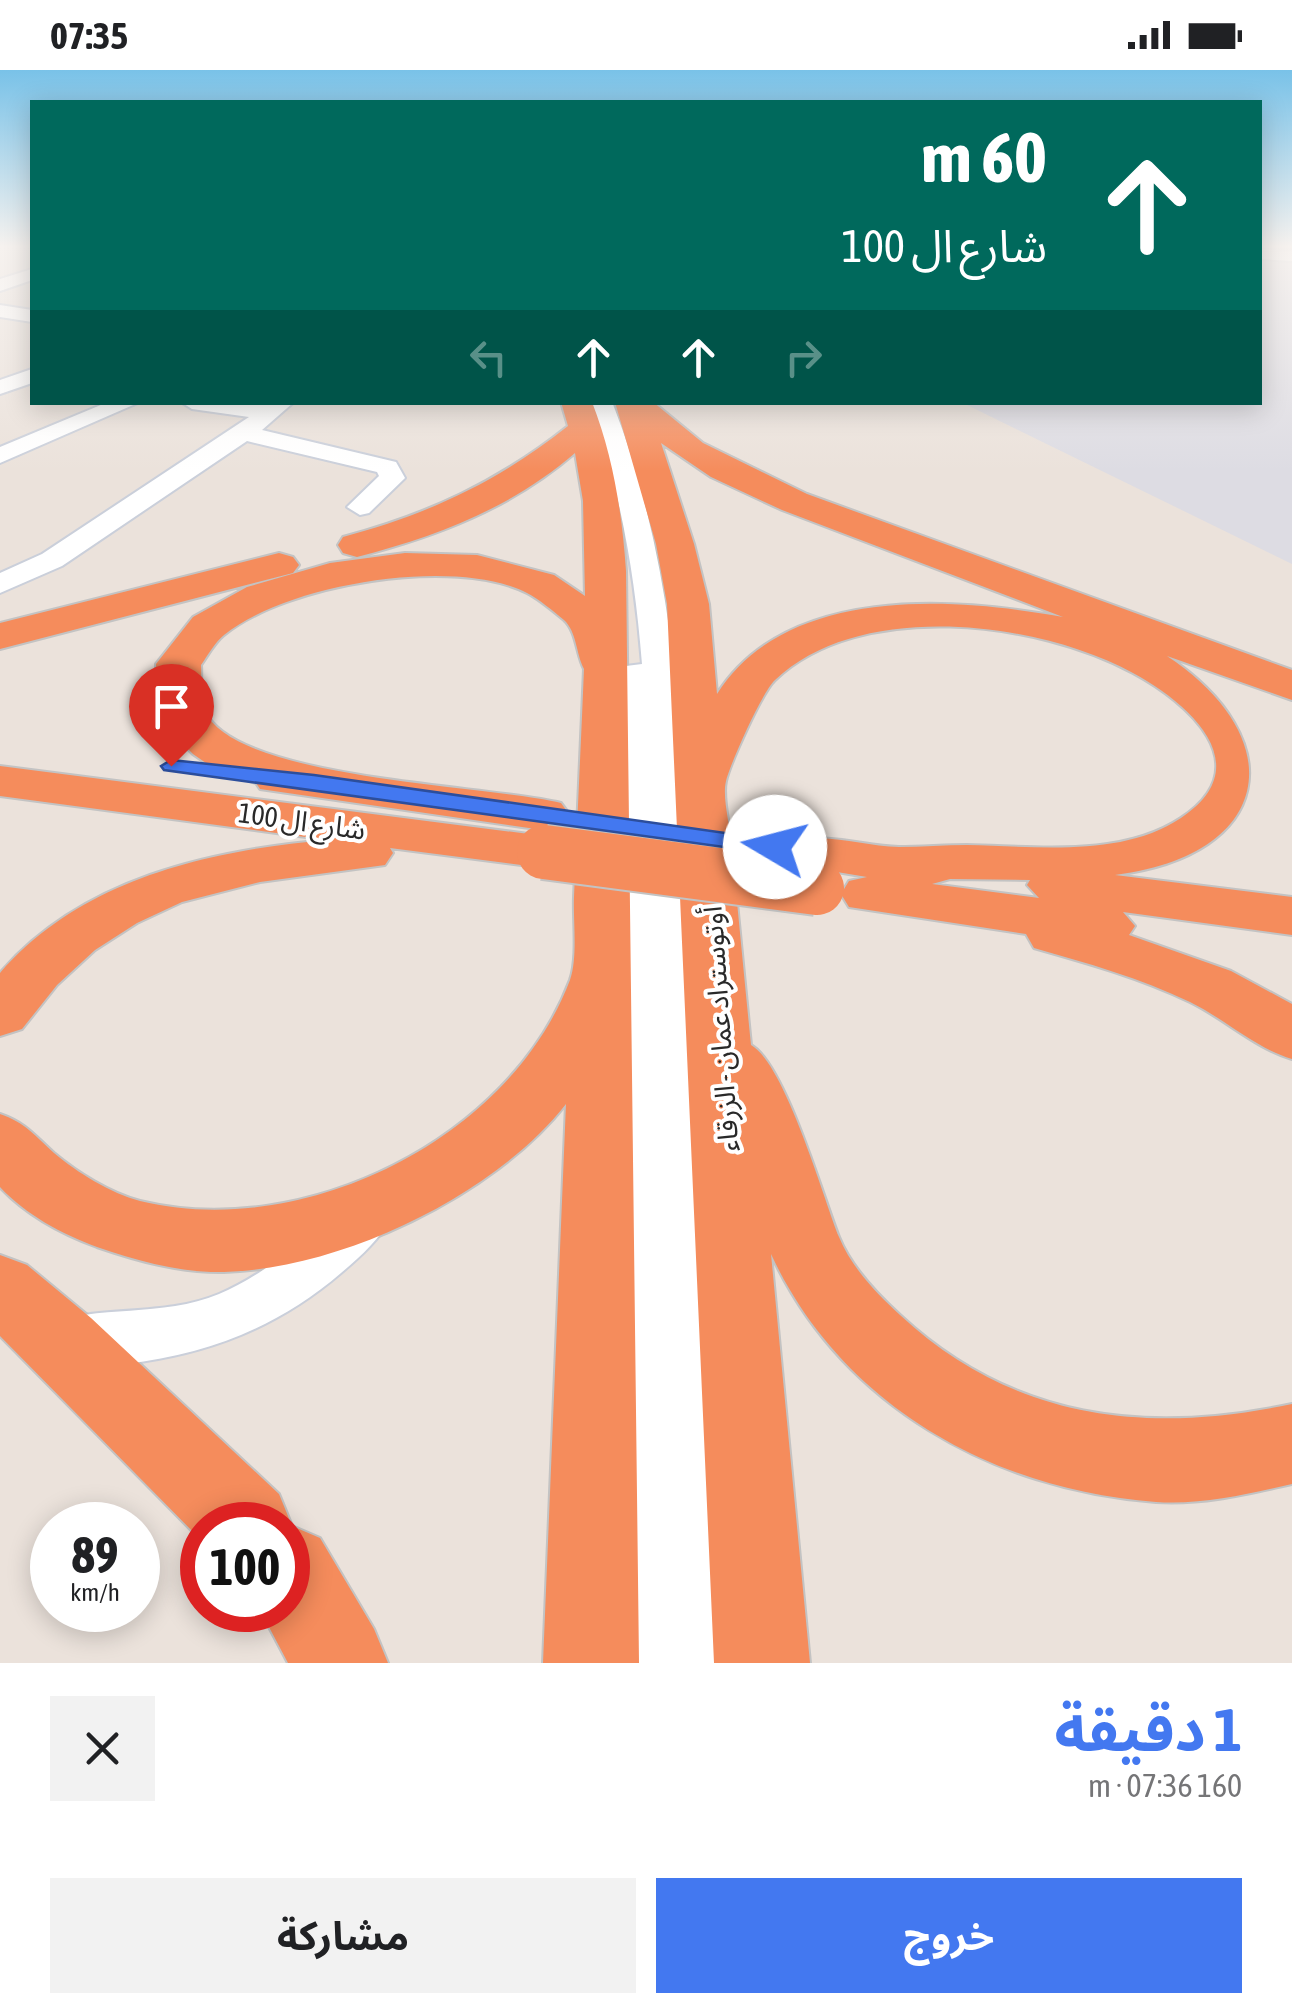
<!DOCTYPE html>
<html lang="ar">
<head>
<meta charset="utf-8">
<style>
  :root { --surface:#fff; --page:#f2f2f2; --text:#202124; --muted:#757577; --accent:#4378f0 }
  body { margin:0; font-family:"Asap Condensed","Noto Sans Arabic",sans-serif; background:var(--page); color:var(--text); direction:rtl; height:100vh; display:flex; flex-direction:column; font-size:38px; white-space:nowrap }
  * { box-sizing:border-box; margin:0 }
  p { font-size:32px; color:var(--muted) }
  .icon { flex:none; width:55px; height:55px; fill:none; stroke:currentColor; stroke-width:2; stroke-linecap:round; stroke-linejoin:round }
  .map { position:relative; height:1593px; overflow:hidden; direction:ltr }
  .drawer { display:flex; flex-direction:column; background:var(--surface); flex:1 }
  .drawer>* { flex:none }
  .hud { position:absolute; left:30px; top:30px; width:1232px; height:305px; border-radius:0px; box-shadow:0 5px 25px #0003; direction:rtl; background:#00695c; color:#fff; overflow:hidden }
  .speed { position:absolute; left:30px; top:1432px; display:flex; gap:20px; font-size:50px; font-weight:700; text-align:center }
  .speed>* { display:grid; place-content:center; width:130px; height:130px; border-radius:50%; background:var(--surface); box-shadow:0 5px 25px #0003; line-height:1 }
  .speed small { font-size:25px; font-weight:400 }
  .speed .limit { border:15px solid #d22; background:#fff; color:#111 }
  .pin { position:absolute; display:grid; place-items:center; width:85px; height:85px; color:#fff; margin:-102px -42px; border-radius:50% 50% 50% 0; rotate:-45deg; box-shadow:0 0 10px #0007 }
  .pin .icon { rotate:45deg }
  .me { position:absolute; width:110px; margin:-55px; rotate:278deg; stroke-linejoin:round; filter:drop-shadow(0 0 8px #0008) }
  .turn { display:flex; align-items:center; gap:35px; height:210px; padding:0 50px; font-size:45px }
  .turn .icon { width:130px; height:130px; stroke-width:2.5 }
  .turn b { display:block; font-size:70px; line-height:85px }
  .lanes { display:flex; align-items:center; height:95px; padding:0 50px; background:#0003; justify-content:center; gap:50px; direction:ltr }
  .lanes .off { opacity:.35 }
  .round { display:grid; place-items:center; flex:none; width:105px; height:105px; border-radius:0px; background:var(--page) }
  .head { display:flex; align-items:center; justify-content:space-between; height:170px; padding:0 50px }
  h1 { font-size:60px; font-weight:700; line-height:75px; color:var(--accent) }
  .action { display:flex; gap:20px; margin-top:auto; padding:20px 50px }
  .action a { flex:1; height:115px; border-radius:0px; background:var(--accent); color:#fff; font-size:40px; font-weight:700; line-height:115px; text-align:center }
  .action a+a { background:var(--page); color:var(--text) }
  .status { display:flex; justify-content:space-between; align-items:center; height:70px; padding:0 50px; background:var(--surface); direction:ltr }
  .status svg { height:28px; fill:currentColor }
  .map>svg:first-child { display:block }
  .industrial { fill:#dddce3 }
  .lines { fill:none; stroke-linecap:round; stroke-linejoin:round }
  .minor-casing { stroke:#cacfda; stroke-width:4 }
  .highway-casing { stroke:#c3c3c3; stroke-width:4 }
  .minor { fill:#fff; fill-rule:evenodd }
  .highway { fill:#f58c5c; fill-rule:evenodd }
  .highway-bridge-casing { stroke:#c3c3c3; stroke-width:58; stroke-linecap:butt }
  .highway-bridge { stroke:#f58c5c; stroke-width:54 }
  .route { fill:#4378f0; stroke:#2c4e9c; stroke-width:2.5 }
  .labels { text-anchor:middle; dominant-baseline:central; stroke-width:8; stroke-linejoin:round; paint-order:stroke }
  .street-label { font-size:28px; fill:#292929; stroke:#fff }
</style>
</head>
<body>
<div class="status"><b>07:35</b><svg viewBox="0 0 49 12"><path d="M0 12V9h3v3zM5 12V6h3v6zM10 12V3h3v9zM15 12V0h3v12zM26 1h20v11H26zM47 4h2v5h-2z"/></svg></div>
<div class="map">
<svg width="1292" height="1593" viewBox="0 0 1292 1593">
  <rect width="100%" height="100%" fill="#ebe2db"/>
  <path class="industrial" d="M1260,178H1292V494L963,333L1260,332Z"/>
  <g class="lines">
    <g class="minor-casing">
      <path id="minor" d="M1260,179L1292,181V191L1260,189Z
        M32,199V210L0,221V209Z
        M0,235L32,240V252L0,247Z
        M32,299V313L0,324V310Z
        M108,332H140L0,393V377Z
        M181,332H294L262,360L396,392L405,408L369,443L360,445L347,437L379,406L377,402L247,371L62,496L0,523V503L42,484L249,347L192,339Z
        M589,332H612C658,448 673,567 684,690L729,1593H631L625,1213L610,807L622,603L626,596L642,594C635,504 620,418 589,332Z
        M366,1124L385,1131L392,1146C381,1168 361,1186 341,1203C278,1257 209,1284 126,1294C97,1297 70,1301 43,1291L34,1273L43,1255C98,1234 162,1248 219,1224C252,1210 282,1188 310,1165C329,1149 342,1132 366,1124Z"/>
    </g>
    <g class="highway-casing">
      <path id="highway" d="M561,332H592C613,386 622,442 626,501L639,1593H543L566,1034C494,1126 340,1199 224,1202C180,1203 138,1191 97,1177C62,1164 26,1145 0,1117V1044C26,1053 35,1066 54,1083C78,1103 110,1123 140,1131C304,1171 510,1069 570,910C578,887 573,851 574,827C577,751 581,675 584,599C576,584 577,562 564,550C553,541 539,529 527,523C455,486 286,514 224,565C215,572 208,585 201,595C202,609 199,628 205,641C235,710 490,715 561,733L569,744L561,755L543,760L260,719L256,713L216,700L193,684L173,664L157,638L156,594L193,547L247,517L330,493L405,483L477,485L554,505L585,526L583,431L575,383C511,438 438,466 357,487L343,483L338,475L343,467C429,444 499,411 568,356Z
        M615,332H653L703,373L807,424L1292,600V630L1167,586C1292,669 1274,785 1115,805L1292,827V865L1123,842L1135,856L1129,865L1231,901L1292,934V989C1255,978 1225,949 1190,932C1140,908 1087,893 1034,878L1026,864L849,837L841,824L849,811L867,807L795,795L787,783L795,771C830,763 864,776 899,777C922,777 945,775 967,775C1036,776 1121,788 1181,748C1261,695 1187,632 1133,603C1038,551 860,529 775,610C762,622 730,694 726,711C722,727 730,755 731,772C738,839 744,907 751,975C785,994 823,1127 839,1167C851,1197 877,1224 900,1245C1013,1350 1146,1365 1292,1334V1414C1247,1424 1203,1435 1156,1432C993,1420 841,1335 771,1184L810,1593H714L667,534L656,474ZM661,373L711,407L782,440L1063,547C953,527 786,515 717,624L709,534L694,474ZM950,809L1030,810L1027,815L1039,828L932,814Z
        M279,483L293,487L299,495L293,503L0,579V553Z
        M0,696L544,766L563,770L571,782L563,794L544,798L390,778L393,783L385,795L260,812L182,832L137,853L95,880L57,915L22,959L0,966V903C81,809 210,780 328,770L0,726Z
        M0,1185L27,1195L91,1248L279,1424L292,1456L320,1468L374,1559L388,1593H288L260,1540H288V1455H202V1471L0,1266Z"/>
    </g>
    <use href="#minor" class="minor"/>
    <use href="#highway" class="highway"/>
    <g class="highway-bridge-casing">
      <path id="highway-bridge" d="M544,782L817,818"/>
    </g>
    <use href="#highway-bridge" class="highway-bridge"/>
  </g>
  <linearGradient id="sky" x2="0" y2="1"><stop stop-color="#79c2e8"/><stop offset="0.44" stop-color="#f6f2ef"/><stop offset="1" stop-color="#f6f2ef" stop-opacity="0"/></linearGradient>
  <rect width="1292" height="401" fill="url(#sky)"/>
  <path class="route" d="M171,690L314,705L775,770L786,777L775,784L164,700L161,696Z"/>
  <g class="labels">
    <g class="street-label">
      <text transform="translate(302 751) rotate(8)">شارع ال 100</text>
      <text transform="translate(720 959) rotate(-94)">أوتوستراد عمان - الزرقاء</text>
    </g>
  </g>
</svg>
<div class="speed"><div>89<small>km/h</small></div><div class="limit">100</div></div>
<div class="pin" style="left:171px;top:696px;background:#d93025"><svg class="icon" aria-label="arrive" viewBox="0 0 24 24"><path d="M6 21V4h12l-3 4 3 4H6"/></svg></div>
<svg class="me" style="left:775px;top:777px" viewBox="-20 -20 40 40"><circle r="19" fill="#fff"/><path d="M0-13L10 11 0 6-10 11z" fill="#4378f0"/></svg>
<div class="hud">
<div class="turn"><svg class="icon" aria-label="ahead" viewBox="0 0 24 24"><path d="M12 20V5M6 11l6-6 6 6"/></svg><div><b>60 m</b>شارع ال 100</div></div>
<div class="lanes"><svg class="icon off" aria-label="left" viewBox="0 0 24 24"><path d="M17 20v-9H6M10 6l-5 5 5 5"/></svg><svg class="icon" aria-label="ahead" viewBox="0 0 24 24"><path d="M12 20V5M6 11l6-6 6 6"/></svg><svg class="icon" aria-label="ahead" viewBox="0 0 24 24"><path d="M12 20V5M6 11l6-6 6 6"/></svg><svg class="icon off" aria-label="right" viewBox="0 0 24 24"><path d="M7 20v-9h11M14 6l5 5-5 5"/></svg></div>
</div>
</div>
<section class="drawer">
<div class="head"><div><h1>1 دقيقة</h1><p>160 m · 07:36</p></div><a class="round"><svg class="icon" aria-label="close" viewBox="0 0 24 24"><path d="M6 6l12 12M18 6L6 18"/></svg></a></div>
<div class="action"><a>خروج</a><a>مشاركة</a></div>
</section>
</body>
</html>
